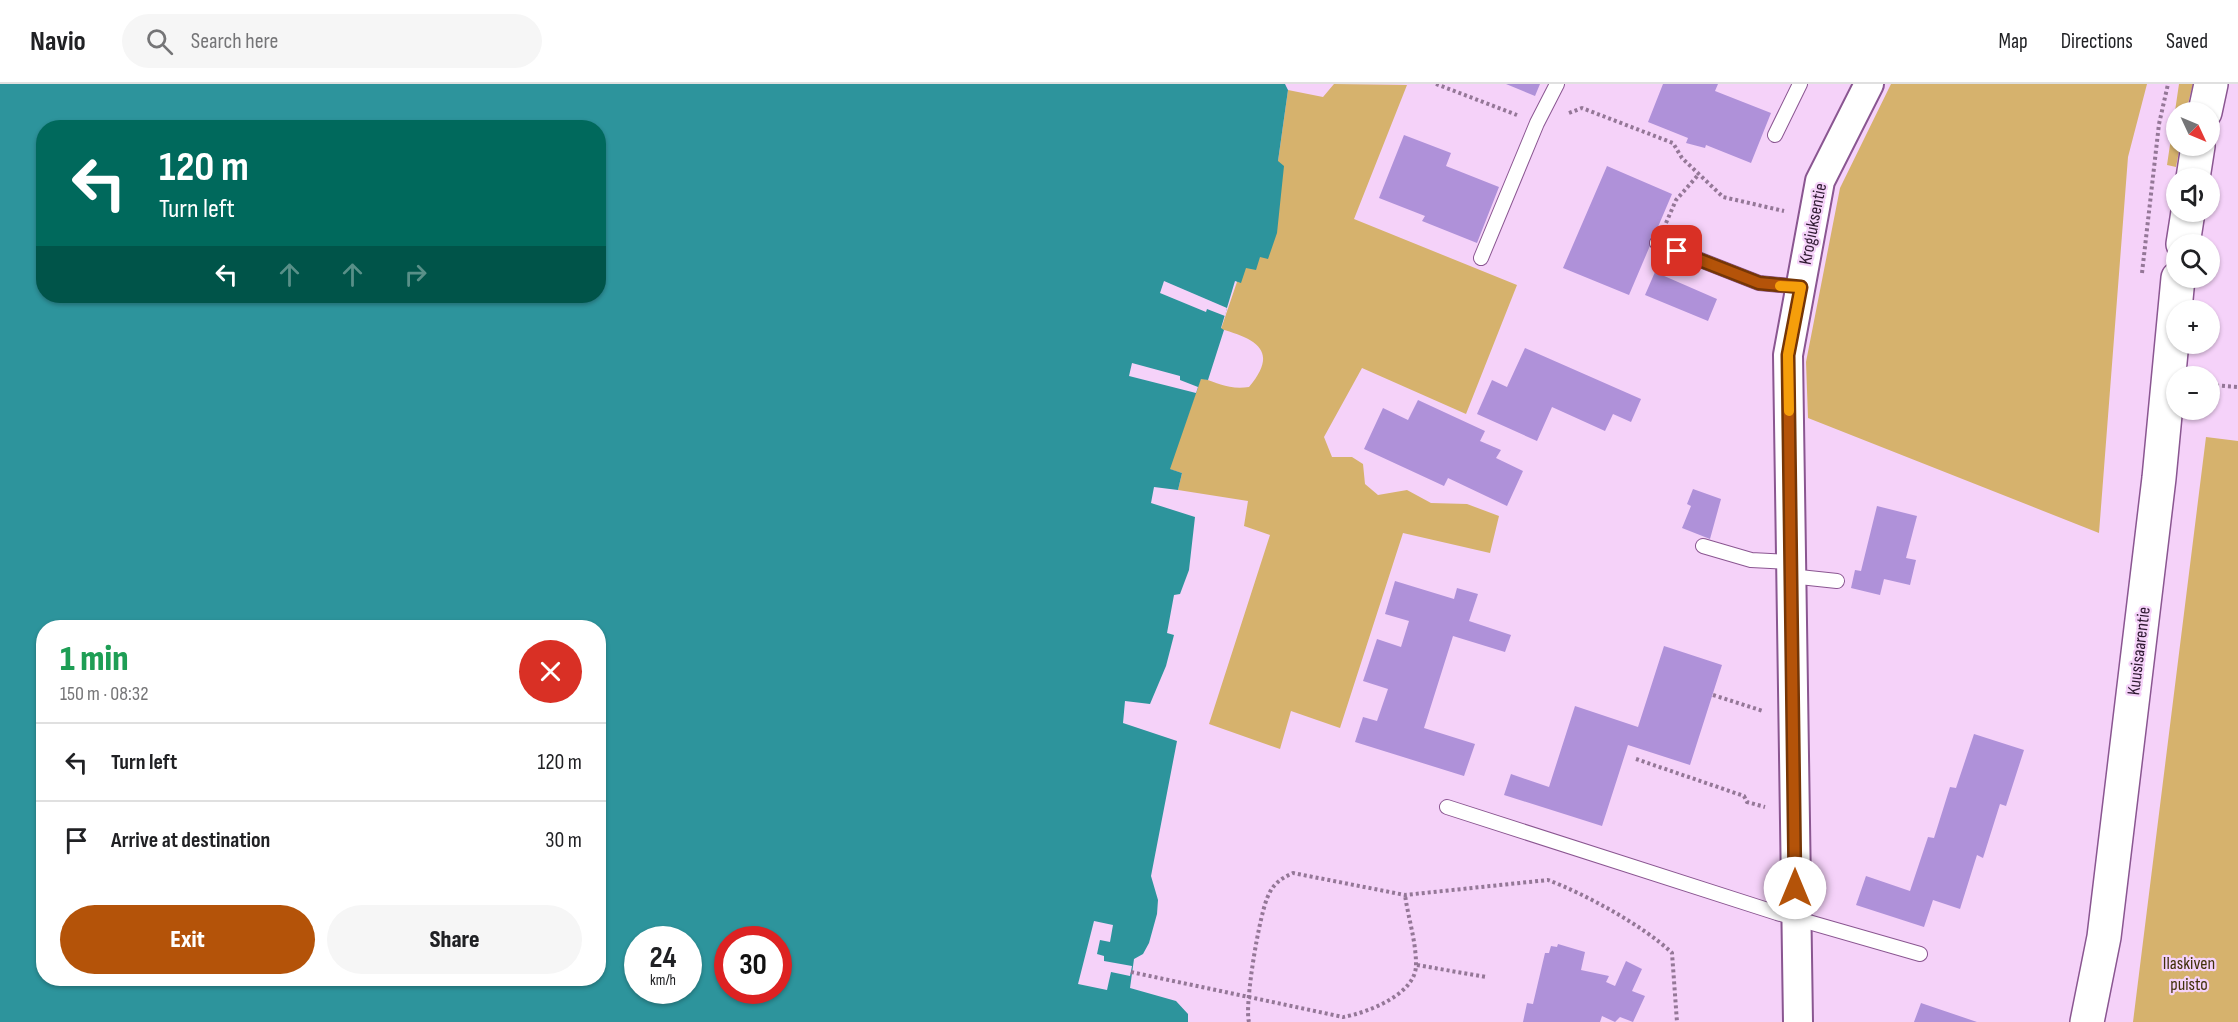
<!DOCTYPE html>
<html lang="en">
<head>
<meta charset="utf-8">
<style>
  :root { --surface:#fff; --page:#f6f6f6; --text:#202124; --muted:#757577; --line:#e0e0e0; --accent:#b45309 }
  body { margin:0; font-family:"Sofia Sans Condensed",sans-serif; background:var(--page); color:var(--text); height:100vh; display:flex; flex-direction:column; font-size:22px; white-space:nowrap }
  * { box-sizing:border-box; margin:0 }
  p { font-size:20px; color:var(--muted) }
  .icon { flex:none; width:33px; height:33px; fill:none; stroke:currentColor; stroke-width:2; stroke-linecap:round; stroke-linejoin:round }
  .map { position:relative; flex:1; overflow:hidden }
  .drawer { position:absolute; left:36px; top:536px; width:570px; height:366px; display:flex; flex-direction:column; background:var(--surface); border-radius:24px; box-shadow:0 2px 4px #0004 }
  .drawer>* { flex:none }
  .top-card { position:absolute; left:36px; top:36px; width:570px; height:183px; border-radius:24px; box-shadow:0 2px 4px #0004; background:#00695c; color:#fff; overflow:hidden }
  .needle { width:39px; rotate:134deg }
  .buttons { position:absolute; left:2166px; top:18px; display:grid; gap:12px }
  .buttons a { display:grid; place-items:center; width:54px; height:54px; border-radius:50%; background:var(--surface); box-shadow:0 2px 4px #0004; font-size:30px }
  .speed { position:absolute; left:624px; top:842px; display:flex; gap:12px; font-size:30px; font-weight:700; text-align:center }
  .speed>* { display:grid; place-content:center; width:78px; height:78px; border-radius:50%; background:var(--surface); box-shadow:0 2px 4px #0004; line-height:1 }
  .speed small { font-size:15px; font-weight:400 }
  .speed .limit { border:9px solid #d22; background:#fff; color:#111 }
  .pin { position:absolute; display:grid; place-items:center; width:51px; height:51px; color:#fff; margin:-26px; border-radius:12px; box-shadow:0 3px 9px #0006 }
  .me { position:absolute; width:66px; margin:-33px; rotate:0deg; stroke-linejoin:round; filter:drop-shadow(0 0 4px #0008) }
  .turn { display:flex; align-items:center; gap:21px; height:126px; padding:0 24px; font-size:27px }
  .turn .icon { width:78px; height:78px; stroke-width:2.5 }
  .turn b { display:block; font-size:42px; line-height:51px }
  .lanes { display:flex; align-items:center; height:57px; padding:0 24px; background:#0003; justify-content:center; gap:30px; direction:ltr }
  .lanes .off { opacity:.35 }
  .round { display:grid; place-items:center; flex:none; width:63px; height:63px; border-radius:32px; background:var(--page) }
  .overview { display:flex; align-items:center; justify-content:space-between; height:102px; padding:0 24px }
  h1 { font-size:36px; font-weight:800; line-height:45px; color:#1e9e55 }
  .button { display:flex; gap:12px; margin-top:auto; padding:12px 24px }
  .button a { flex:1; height:69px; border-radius:36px; background:var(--accent); color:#fff; font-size:24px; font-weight:800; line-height:69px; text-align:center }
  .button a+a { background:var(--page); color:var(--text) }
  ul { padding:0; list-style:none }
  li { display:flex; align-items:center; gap:18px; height:78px; padding:0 24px; border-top:2px solid var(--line) }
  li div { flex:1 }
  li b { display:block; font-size:22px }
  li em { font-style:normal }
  header { display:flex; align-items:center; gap:36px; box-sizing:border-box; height:84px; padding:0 30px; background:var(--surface); border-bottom:2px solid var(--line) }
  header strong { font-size:28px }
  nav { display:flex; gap:33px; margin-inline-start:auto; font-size:21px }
  .search { width:420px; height:54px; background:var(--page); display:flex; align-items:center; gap:15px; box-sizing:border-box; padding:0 21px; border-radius:33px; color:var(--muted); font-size:22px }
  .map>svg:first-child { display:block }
  .green { fill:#d6b26d }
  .water { fill:#2d949c; fill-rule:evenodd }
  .pier { fill:#f5d2f9 }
  .building { fill:#af91d9 }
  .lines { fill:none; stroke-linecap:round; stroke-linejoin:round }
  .service-casing { stroke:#8a5691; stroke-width:16 }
  .minor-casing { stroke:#8a5691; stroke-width:32 }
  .secondary-casing { stroke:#8a5691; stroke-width:36 }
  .path { stroke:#947797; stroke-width:4; stroke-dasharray:3 3; stroke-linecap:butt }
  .service { stroke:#fff; stroke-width:14 }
  .minor { stroke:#fff; stroke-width:28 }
  .secondary { stroke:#fff; stroke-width:33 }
  .route-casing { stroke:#753606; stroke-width:15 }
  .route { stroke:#b45309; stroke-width:10 }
  .slow { stroke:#f59e0b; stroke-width:10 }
  .labels { text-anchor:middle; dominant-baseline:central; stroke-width:4.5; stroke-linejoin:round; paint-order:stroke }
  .street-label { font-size:18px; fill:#2e1931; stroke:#f5d2f9 }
  .park-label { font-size:18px; fill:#41300a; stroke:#f5d2f9 }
</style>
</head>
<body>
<header>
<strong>Navio</strong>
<div class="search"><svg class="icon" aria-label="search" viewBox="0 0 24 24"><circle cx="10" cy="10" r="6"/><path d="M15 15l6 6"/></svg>Search here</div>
<nav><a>Map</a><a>Directions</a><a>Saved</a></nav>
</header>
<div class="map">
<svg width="2238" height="938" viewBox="0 0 2238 938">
  <rect width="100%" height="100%" fill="#f5d2f9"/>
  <path class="green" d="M1334,0L1407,1L1354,135L1517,201L1466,330L1362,284L1324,353L1332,373H1352L1363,380L1365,400L1378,411L1407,406L1431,419L1467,420L1499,432L1490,469L1403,449L1340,644L1291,627L1280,665L1209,640L1270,451L1244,442L1248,417L1178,406L1182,389L1169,385L1201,294C1219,299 1229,306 1249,303C1280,266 1255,255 1221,245L1278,77L1288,6L1323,13Z
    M1891,0H2147L2128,73L2099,449L1808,334L1806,278L1840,104Z
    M2179,0H2193L2186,28H2176V62H2180L2176,83L2167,81Z
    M2206,353L2238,357V938H2133Z"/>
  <path class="water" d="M0,0H1285L1288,6L1278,77L1284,82L1277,149L1268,175L1260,173L1256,186L1246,184L1241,199L1235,197L1221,244L1224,246L1208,296L1201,295L1170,385L1182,389L1178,406L1154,403L1151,419L1195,433L1189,486L1180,510L1174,511L1167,549L1174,551L1166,582L1150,620L1125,617L1123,639L1177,657L1151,792L1158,816L1157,830L1149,859L1143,870L1134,875L1130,904L1176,917L1188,930V938H0ZM44,44H598V212H44ZM44,543H598V894H44ZM638,855H688V906H638ZM728,855H778V906H728Z"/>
  <path class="pier" d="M1164,197L1227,224L1225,232L1207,225L1206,228L1160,209Z
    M1132,279L1180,292V296L1198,303L1196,309L1129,292Z
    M1094,837L1113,841L1110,858L1100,856L1097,870L1104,872V877L1132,882L1130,892L1111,888L1107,906L1078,900Z"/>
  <path class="building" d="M1506,0H1540L1535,12Z
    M1663,0H1718L1715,7L1771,29L1751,79L1706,61L1705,64L1686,59L1688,54L1648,38Z
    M1404,51L1451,69L1446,82L1499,103L1477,159L1422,137L1425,132L1379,114Z
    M1607,82L1672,110L1629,211L1563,184Z
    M1655,188L1717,215L1708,237L1645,211Z
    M1525,264L1641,315L1631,338L1613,330L1605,347L1552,323L1537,357L1477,330L1492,296L1507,303Z
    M1418,316L1485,347L1480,357L1501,366L1496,374L1523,387L1507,422L1448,394L1444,402L1364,365L1383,324L1408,336Z
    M1693,405L1721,415L1710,455L1682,444L1691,422L1687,420Z
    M1877,422L1917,432L1906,474L1916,476L1910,501L1884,495L1880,511L1851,504L1855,486L1861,487Z
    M1395,497L1454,515L1457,504L1478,510L1469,537L1511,551L1505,568L1453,552L1424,644L1475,660L1464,692L1355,658L1363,633L1377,637L1388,605L1363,597L1377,555L1401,563L1409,537L1385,530Z
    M1664,562L1722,581L1690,681L1628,661L1602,742L1504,711L1511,690L1549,703L1575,622L1638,643Z
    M1974,650L2024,666L2006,722L2000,720L1983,774L1977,771L1960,825L1933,816L1924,843L1856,821L1866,792L1910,807L1928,753L1934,754L1950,703L1956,704Z
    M1558,860L1585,868L1581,886L1609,892L1606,898L1615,902L1626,877L1642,885L1632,907L1645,912L1633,938L1620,933L1615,938L1602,932L1600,938H1523L1527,919L1533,920L1545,869H1549L1551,862L1557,863Z
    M1921,919L1977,938H1914Z"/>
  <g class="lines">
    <g class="service-casing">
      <path id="service" d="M1775,51L1800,0
        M1657,159L1759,199L1801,203
        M1481,174L1537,39L1557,0
        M1703,462L1751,476L1790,478
        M1790,492L1837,497
        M1447,723L1777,829L1920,870"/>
    </g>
    <g class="minor-casing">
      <path id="minor" d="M1798,938L1788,271L1820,97L1869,0"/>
    </g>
    <g class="secondary-casing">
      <path id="secondary" d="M2205,28L2211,0
        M2193,94L2198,62
        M2183,160L2188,128
        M2087,938L2104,853L2159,394L2178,194"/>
    </g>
    <path class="path" d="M1436,0L1517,31
      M1569,29L1582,24L1673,59L1682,74L1723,113L1784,127
      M1666,139L1676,116L1699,90
      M2142,189L2159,40L2168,0
      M2210,301L2238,303
      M1713,611L1763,627
      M1636,675L1744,712L1747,718L1765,723
      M1417,881L1486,893
      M1131,888L1343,933C1367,929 1417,910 1416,880C1416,857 1408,833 1405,811
      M1249,938C1244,922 1260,825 1269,810C1274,799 1282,794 1293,789L1405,811L1548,796C1585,810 1644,842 1672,869L1677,938"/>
    <use href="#service" class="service"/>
    <use href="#minor" class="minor"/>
    <use href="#secondary" class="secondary"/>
  </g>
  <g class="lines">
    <g class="route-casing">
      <path id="route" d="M1677,167L1759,199L1801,203L1788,271L1795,804"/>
    </g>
    <use href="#route" class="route"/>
    <path class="slow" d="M1780,202L1801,203L1788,271L1789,327"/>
  </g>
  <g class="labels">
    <g class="street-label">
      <text transform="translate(1813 140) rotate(-79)">Krogiuksentie</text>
      <text transform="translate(2139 567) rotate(-83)">Kuusisaarentie</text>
    </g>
    <g class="park-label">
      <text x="2189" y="879">Ilaskiven<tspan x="2189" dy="21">puisto</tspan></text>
    </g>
  </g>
</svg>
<div class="buttons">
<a><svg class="needle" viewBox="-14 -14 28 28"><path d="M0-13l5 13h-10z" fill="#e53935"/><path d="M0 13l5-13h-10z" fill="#757577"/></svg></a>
<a><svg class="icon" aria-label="sound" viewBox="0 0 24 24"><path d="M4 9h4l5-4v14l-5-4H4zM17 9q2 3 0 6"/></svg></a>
<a><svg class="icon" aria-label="search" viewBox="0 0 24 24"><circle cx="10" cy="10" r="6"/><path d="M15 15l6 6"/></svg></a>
<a>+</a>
<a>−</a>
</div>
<div class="speed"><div>24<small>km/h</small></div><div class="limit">30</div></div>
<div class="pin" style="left:1677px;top:167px;background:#d93025"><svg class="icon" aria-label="arrive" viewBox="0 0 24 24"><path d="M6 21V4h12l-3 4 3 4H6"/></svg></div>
<svg class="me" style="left:1795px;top:804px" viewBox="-20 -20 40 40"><circle r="19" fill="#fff"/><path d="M0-13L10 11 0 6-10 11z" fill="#b45309"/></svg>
<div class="top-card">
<div class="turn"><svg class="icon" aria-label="left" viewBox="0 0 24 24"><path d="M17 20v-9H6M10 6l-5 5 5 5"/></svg><div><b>120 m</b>Turn left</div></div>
<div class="lanes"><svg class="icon" aria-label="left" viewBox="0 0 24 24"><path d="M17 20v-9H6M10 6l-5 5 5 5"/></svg><svg class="icon off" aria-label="ahead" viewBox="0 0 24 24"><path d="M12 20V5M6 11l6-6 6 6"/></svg><svg class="icon off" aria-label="ahead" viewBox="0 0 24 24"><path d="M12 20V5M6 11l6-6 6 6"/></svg><svg class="icon off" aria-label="right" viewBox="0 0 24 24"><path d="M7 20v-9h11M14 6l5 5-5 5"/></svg></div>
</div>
<section class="drawer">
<div class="overview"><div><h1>1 min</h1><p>150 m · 08:32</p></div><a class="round" style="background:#d93025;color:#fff"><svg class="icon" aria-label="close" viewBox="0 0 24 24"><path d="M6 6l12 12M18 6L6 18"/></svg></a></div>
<ul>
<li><svg class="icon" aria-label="left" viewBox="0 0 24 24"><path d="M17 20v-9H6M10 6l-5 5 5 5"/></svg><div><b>Turn left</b></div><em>120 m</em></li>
<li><svg class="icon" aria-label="arrive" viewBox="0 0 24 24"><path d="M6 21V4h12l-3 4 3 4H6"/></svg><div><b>Arrive at destination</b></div><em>30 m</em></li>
</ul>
<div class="button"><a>Exit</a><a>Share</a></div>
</section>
</div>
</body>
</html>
